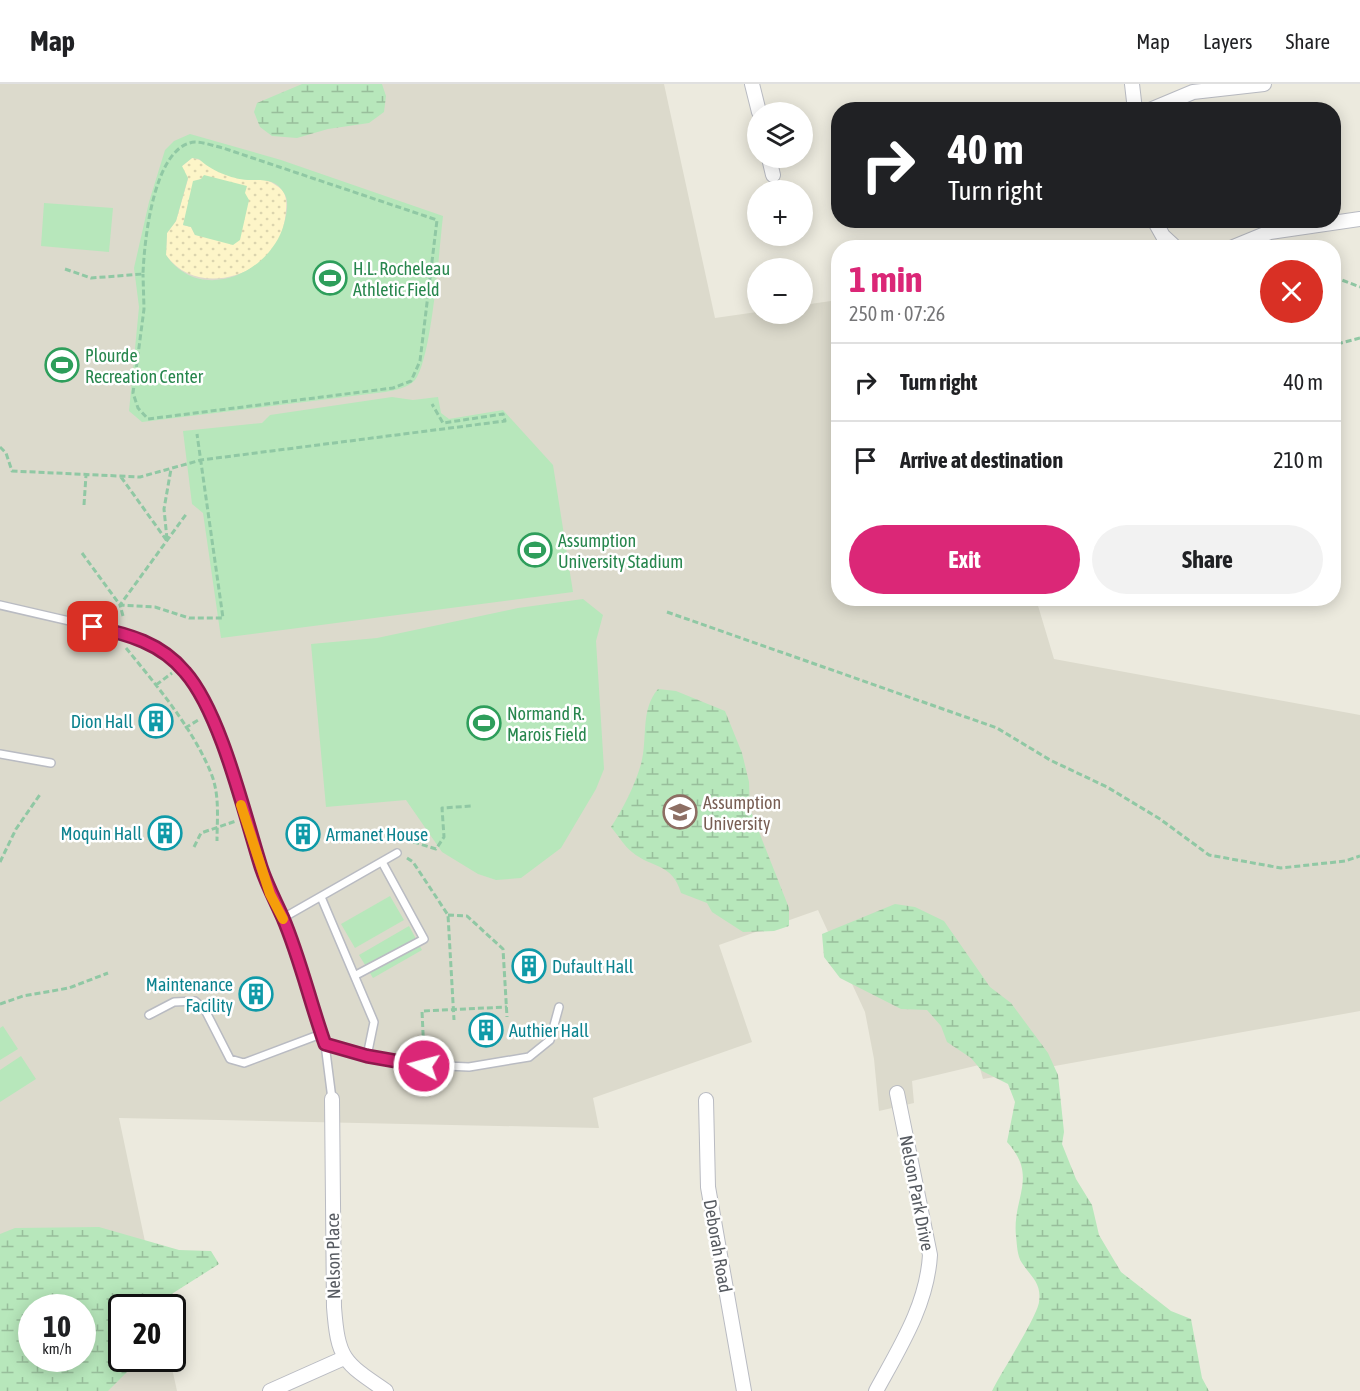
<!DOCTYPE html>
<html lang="en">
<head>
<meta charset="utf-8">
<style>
  :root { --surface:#fff; --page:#f2f2f2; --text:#202124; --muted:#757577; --line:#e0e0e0; --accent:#db2777 }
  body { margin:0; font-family:"Asap Condensed",sans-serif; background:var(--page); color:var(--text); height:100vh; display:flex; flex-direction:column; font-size:22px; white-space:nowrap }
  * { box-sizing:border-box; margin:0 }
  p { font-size:20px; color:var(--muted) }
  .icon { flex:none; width:33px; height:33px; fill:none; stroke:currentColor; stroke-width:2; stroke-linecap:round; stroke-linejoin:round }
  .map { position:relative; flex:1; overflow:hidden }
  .panel { position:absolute; left:831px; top:156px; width:510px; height:366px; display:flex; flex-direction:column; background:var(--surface); border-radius:24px; box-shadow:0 3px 15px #0003 }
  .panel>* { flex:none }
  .guide { position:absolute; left:831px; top:18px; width:510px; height:126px; border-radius:24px; box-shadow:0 3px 15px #0003; background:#202124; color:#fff; overflow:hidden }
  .tools { position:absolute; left:747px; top:18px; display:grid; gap:12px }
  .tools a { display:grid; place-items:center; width:66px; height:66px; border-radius:50%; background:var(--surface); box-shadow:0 3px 15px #0003; font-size:30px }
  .speed { position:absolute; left:18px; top:1210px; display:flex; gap:12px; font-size:30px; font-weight:700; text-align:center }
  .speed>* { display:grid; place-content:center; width:78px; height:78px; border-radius:50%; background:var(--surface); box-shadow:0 3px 15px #0003; line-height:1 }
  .speed small { font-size:15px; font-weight:400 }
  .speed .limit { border:3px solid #111; border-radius:9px; background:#fff; color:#111 }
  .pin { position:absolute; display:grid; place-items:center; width:51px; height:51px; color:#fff; margin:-26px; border-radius:12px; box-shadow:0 3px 9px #0006 }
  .me { position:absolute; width:66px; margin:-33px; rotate:277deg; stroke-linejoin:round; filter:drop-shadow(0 0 4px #0008) }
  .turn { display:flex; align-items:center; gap:21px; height:126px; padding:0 18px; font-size:27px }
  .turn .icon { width:78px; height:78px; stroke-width:2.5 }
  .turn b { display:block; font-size:42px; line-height:51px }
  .round { display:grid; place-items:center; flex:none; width:63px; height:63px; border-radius:32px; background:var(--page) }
  .headline { display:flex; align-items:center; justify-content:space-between; height:102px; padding:0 18px }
  h1 { font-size:36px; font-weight:700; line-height:45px; color:var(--accent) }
  .primary-button { display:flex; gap:12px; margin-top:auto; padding:12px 18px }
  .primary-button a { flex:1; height:69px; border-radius:36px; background:var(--accent); color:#fff; font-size:24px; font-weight:700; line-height:69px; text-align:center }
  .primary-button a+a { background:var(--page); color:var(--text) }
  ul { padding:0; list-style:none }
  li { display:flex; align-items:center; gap:18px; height:78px; padding:0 18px; border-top:2px solid var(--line) }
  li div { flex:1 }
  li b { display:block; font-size:22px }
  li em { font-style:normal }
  header { display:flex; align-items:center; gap:36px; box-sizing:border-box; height:84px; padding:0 30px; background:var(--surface); border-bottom:2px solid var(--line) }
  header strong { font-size:28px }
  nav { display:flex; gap:33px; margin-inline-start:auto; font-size:21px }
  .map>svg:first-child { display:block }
  .education { fill:#dcdacc; fill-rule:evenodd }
  .wetland { fill:url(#wetland-marsh); fill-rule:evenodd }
  .sand { fill:url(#sand-dots); fill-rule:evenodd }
  .garden { fill:#b7e7bb; fill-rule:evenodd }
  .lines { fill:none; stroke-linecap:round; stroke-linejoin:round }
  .lane-casing { stroke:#b9bbc2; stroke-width:10 }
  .street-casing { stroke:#b9bbc2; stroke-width:16 }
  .path { stroke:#90c8a4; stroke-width:3; stroke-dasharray:6 3; stroke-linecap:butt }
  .lane { stroke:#fff; stroke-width:7 }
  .street { stroke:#fff; stroke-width:14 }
  .route-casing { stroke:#8e194d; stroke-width:15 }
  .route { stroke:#db2777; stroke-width:10 }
  .slow { stroke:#f59e0b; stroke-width:10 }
  .labels { text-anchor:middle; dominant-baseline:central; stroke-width:5; stroke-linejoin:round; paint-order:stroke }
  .leisure-label { font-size:18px; fill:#27864d; stroke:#fff; text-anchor:start }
  .culture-label { font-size:18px; fill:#0d838f; stroke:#fff; text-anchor:end }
  .education-label { font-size:18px; fill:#785e54; stroke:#fff; text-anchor:start }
  .street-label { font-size:18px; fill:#575b61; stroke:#fff }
</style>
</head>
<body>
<header>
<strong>Map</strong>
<nav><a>Map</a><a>Layers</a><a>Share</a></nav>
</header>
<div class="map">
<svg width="1360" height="1307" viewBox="0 0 1360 1307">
  <defs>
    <pattern id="wetland-marsh" width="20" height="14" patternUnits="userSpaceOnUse" patternTransform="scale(1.5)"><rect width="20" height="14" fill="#b7e7bb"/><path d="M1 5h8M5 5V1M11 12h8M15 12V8" fill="none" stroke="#98be9b"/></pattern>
    <pattern id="sand-dots" width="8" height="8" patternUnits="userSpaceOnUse" patternTransform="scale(1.5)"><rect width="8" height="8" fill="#fdf5c8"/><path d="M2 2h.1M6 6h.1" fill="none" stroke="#dbd4ae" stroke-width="1.8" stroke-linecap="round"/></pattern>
  </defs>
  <rect width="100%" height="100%" fill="#eceade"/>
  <path class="education" d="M0,0H664L715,234L757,228L802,230L803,221L838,216V514L1036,515L1054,575L1360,631V927L983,995L979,981L912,997L914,1019L879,1027L874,975L865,928L818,826L719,861L752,958L593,1014L599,1044L119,1034L159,1224H122V1275H170L177,1307H0ZM32,1224H82V1275H32Z"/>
  <path class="wetland" d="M302,0H382L386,12L384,28L369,39L328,45L297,54L272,52L260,43L254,28L257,19Z
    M658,605L676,607L725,627L742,669L749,698L750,725L789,824V842L774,847L743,848L712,828L707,819L681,809C672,778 652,785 632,768C624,762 618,751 611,743C623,725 635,701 641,680C648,654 640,626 658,605Z
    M895,820L915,823L944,837L990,903L1011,919L1048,969L1058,991L1064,1048L1062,1060L1076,1095L1092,1121L1099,1151L1121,1188L1171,1227L1191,1235L1202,1294L1209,1307H992C1001,1289 1037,1233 1039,1218C1042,1199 1031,1193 1022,1179C1017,1172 1017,1160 1016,1152C1012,1114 1039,1093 1007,1058L1015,1018L1008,1000L982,987L971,974L947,958L941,942L927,926L901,925L840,894L824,873L822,850Z
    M99,1143L179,1166L211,1167L219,1180L170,1211L157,1224H122V1275H140L108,1307H0V1150L15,1144ZM32,1224H82V1275H32Z"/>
  <path class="sand" d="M192,74C201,75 227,88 239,92C252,97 264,92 277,102C286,107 287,116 286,126C285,139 282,154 273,165C249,198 192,208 166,171L167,149L176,137L188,95L181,83ZM201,95L195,151L191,143L183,141L197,97Z"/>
  <path class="garden" d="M190,50L281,76L443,132C439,166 432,274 415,296C408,304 395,306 385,308L142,338L129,327L139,223L134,184L149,118L165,66L174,57ZM192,74L199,75C210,86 231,95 248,96C261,96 276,94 284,109C289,116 287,128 285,136C274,188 201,222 166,171L167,149L176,137L188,94L182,82Z
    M204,91L247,102L245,109L249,116L240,156L233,161L195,151L191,143L183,141L193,97L201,95Z
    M44,119L113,124L109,168L41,162Z
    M392,313L413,316L438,313L441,329L449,335L503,326L553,381L573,508L221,554L203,429L192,420L183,347L262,339L270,331Z
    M583,515L603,531L596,557L604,685L596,705L561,764L521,794L496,796L478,790L442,768L406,716L326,723L311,560L377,554L518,524Z
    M390,812L404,836L355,864L341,840Z
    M409,842L422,866L373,894L359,871Z
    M3,942L18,965L0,976V944Z
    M21,972L36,995L0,1018V986Z"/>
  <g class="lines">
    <g class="lane-casing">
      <path id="lane" d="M0,521L130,551L165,568L194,599L222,662L270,810L283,834L325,960L332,1015
        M0,670L51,679
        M321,813L374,938L367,972
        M283,834L397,769
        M356,891L424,855L382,778
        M149,931L174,918L195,917L205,926L230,975L244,979L321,950
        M325,960L401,980L469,983L529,973L550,956L559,923"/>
    </g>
    <g class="street-casing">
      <path id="street" d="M752,0L759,28
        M1132,0L1135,26
        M1150,26L1193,8L1264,0
        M769,74L773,91
        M1154,136L1163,152L1176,164
        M1231,164L1270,148L1360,135
        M332,1015L334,1223C338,1275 343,1278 386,1307
        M706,1016L708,1103L744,1307
        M270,1307L344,1274
        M876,1307C900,1263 927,1221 930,1171L897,1009"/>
    </g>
    <path class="path" d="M65,185L91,194L143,190C144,160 153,61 195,58C204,58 214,62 223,64L437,136L420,277L411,297L393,304L148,335L138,324L133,309L144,225L143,190
      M1334,193L1360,203
      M1337,260L1360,254
      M0,363L6,369L12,387L140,393L201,376L505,337L503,330L443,339L432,320
      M121,393L167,457
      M84,421L86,391
      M167,455L164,425L171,385
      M82,469L120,521L155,523L189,534H223L197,350
      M667,528L997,644L1050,676L1107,703L1160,735L1209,771L1281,784L1345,777L1360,772
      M123,532L120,521L187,429
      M126,564C157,602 192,643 211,689C220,711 217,735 217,757
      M156,601L172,589
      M185,644L200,635
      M400,759L401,754L436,765L444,753L442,724L471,722
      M194,763L201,749L236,737
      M407,774L413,778L448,831L454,936
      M0,778L16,745L41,709
      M448,831L467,832L503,865L507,933
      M0,920L23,912L69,904L108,889
      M424,970L422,927L507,923"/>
    <use href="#lane" class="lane"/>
    <use href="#street" class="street"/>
  </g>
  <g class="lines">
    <g class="route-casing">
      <path id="route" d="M93,543C128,550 161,559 185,588C221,629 244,729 261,783C267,801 275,816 283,834C300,874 310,918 325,960L367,972L424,982"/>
    </g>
    <use href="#route" class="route"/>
    <path class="slow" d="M241,721L270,810L283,835"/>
  </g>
  <defs>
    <g id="stadium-ring" transform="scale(1.725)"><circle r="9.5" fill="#fff" stroke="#2e9e5b" stroke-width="1.5"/><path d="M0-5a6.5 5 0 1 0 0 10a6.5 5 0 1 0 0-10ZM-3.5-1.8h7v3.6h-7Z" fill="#2e9e5b"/></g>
    <g id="building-ring" transform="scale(1.725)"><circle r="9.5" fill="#fff" stroke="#0f9aa8" stroke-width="1.5"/><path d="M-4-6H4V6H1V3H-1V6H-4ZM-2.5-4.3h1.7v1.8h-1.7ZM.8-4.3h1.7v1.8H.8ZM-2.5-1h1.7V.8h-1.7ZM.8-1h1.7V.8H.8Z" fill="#0f9aa8"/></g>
    <g id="university-ring" transform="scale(1.725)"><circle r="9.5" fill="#fff" stroke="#8d6e63" stroke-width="1.5"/><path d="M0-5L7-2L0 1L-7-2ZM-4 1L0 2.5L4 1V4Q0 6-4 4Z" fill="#8d6e63"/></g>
  </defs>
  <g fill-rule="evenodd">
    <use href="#stadium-ring" x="330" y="194"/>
    <use href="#stadium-ring" x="62" y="281"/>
    <use href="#stadium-ring" x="535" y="466"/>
    <use href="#building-ring" x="156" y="637"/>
    <use href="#stadium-ring" x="484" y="639"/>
    <use href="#university-ring" x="680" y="728"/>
    <use href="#building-ring" x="165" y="749"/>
    <use href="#building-ring" x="303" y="750"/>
    <use href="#building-ring" x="529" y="882"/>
    <use href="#building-ring" x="256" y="910"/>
    <use href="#building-ring" x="486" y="946"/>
  </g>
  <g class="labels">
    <g class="leisure-label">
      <text x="353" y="184">H.L. Rocheleau<tspan x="353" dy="21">Athletic Field</tspan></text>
      <text x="85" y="271">Plourde<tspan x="85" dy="21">Recreation Center</tspan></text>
      <text x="558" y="456">Assumption<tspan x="558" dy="21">University Stadium</tspan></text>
      <text x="507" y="629">Normand R.<tspan x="507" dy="21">Marois Field</tspan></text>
    </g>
    <g class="culture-label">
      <text x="133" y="637">Dion Hall</text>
      <text x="142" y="749">Moquin Hall</text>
      <text x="326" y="750" text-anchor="start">Armanet House</text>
      <text x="552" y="882" text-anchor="start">Dufault Hall</text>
      <text x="233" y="900">Maintenance<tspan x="233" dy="21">Facility</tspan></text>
      <text x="509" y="946" text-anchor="start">Authier Hall</text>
    </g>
    <g class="education-label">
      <text x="703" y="718">Assumption<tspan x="703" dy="21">University</tspan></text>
    </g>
    <g class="street-label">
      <text transform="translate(917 1109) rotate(79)">Nelson Park Drive</text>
      <text transform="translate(718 1162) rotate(80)">Deborah Road</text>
      <text transform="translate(333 1172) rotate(-91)">Nelson Place</text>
    </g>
  </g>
</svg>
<div class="tools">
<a><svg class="icon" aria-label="layers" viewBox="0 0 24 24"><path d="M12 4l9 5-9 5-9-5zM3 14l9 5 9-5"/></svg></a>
<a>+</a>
<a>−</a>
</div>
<div class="speed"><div>10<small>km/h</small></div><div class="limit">20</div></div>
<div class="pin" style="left:93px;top:543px;background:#d93025"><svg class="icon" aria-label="arrive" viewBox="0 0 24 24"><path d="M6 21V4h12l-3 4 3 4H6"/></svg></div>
<svg class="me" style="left:424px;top:982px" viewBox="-20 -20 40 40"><circle r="17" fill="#db2777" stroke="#fff" stroke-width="3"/><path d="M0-11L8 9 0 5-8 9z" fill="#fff"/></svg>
<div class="guide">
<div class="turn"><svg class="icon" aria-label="right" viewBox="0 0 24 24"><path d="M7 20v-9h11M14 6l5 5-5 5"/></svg><div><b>40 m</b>Turn right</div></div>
</div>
<section class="panel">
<div class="headline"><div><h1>1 min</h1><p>250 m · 07:26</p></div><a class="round" style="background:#d93025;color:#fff"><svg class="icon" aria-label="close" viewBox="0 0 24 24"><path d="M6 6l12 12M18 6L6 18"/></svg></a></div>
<ul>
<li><svg class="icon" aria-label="right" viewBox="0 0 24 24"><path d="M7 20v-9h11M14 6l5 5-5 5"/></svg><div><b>Turn right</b></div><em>40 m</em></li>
<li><svg class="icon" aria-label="arrive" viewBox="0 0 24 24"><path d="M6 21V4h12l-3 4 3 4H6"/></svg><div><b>Arrive at destination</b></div><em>210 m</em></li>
</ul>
<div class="primary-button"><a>Exit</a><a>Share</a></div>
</section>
</div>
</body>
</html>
